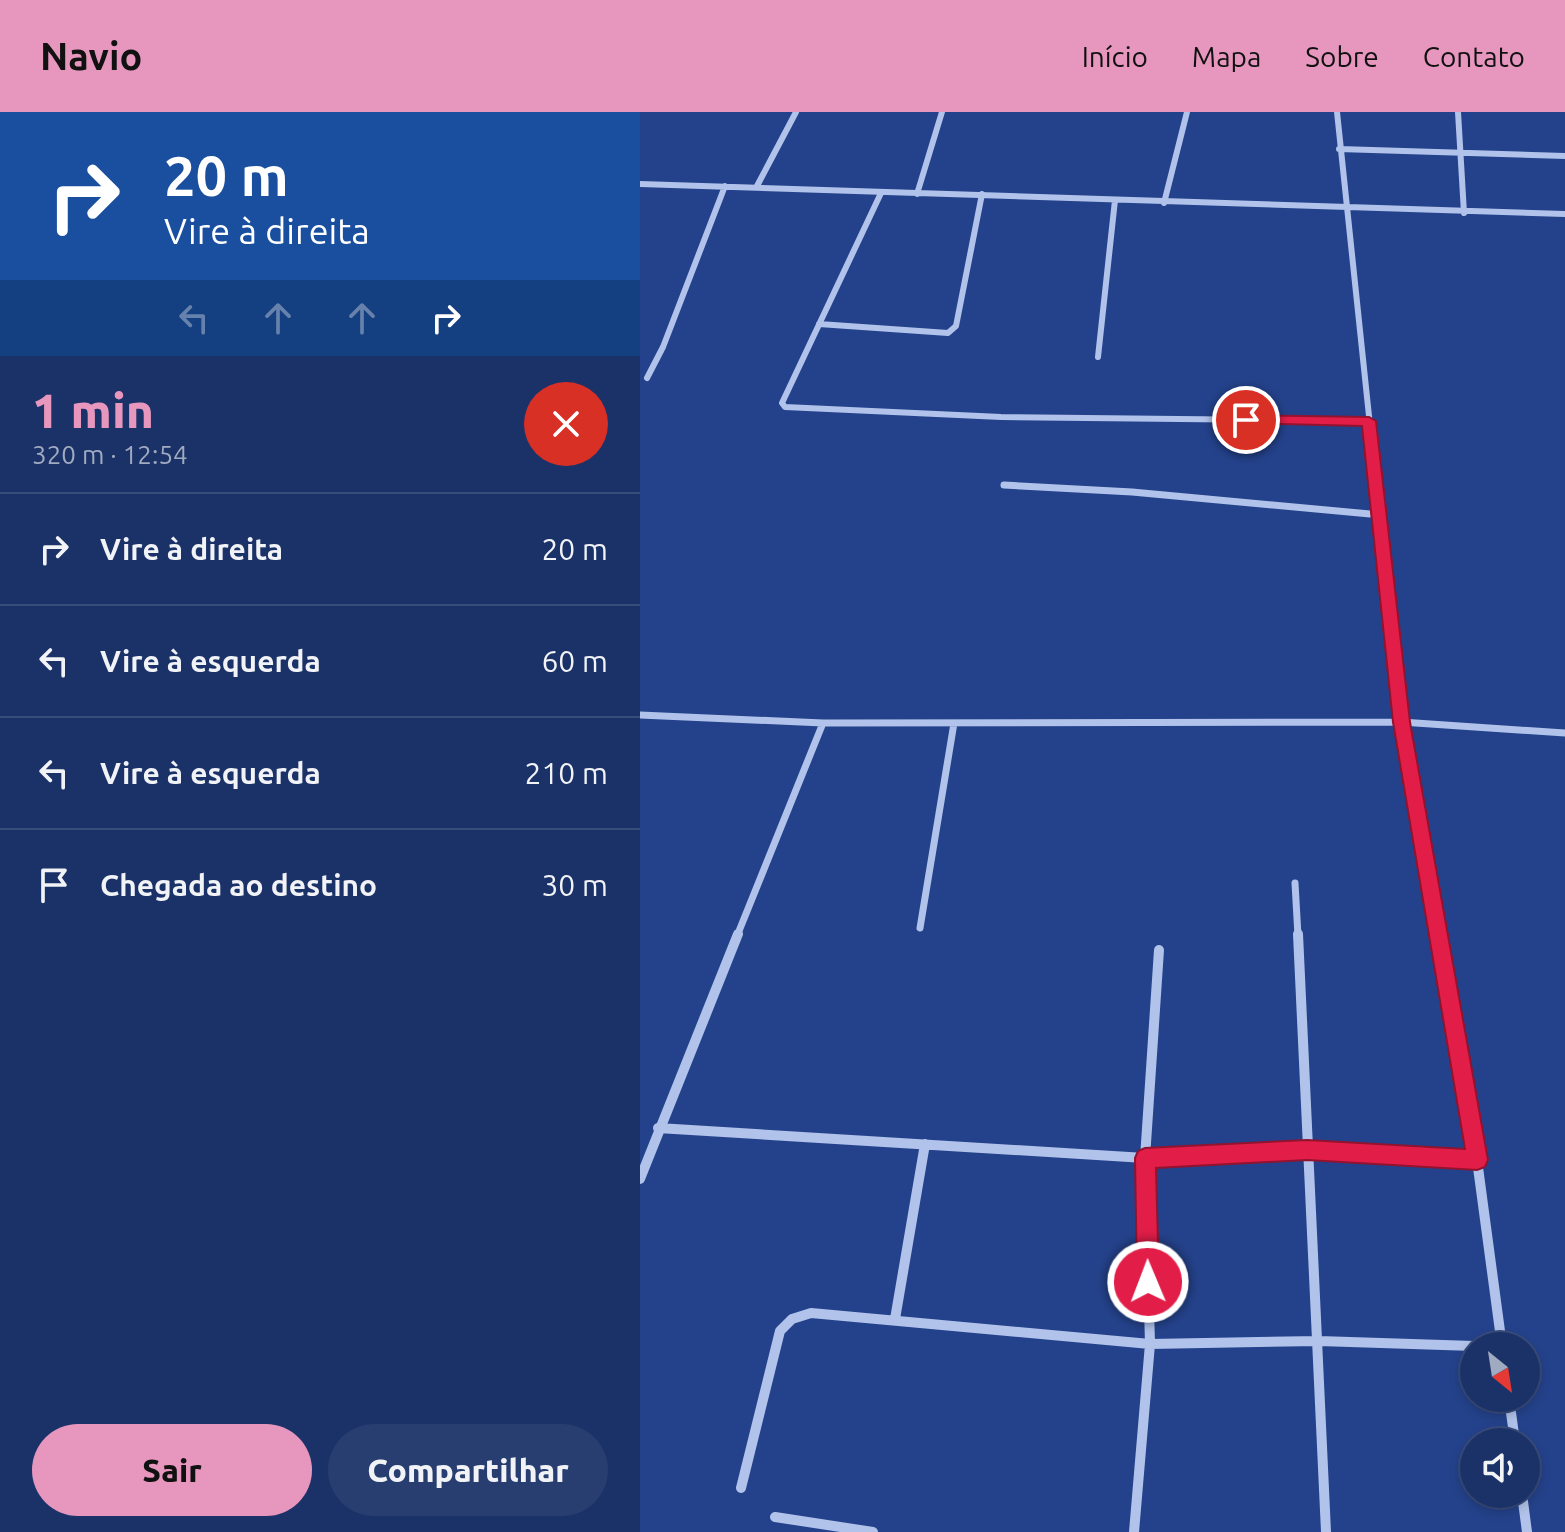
<!DOCTYPE html>
<html lang="pt">
<head>
<meta charset="utf-8">
<style>
  :root { --surface:#1b3268; --page:#283e71; --text:#f1f3f6; --muted:#a0aac0; --line:#394d7c; --accent:#e797bd }
  body { margin:0; font-family:Ubuntu,sans-serif; background:var(--page); color:var(--text); height:100vh; display:flex; flex-direction:column; font-size:30px; white-space:nowrap }
  * { box-sizing:border-box; margin:0 }
  p { font-size:26px; color:var(--muted) }
  .icon { flex:none; width:44px; height:44px; fill:none; stroke:currentColor; stroke-width:2; stroke-linecap:round; stroke-linejoin:round }
  .map { position:relative; flex:1; overflow:hidden }
  .drawer { display:flex; flex-direction:column; background:var(--surface); width:640px }
  .drawer>* { flex:none }
  .banner { background:#1a4fa0; color:#fff; overflow:hidden }
  .needle { width:52px; rotate:150deg }
  .tools { position:absolute; left:820px; top:1220px; display:grid; gap:16px }
  .tools a { display:grid; place-items:center; width:80px; height:80px; border-radius:50%; background:var(--surface); box-shadow:0 4px 12px #0003,0 0 0 2px var(--line); font-size:40px }
  .pin { position:absolute; display:grid; place-items:center; width:68px; height:68px; color:#fff; margin:-34px; border:4px solid #fff; border-radius:50%; box-shadow:0 2px 8px #0007 }
  .me { position:absolute; width:88px; margin:-44px; rotate:359deg; stroke-linejoin:round; filter:drop-shadow(0 0 6px #0008) }
  .turn { display:flex; align-items:center; gap:28px; height:168px; padding:0 32px; font-size:36px }
  .turn .icon { width:104px; height:104px; stroke-width:2.5 }
  .turn b { display:block; font-size:56px; line-height:68px }
  .lanes { display:flex; align-items:center; height:76px; padding:0 32px; background:#0003; justify-content:center; gap:40px; direction:ltr }
  .lanes .off { opacity:.35 }
  .round { display:grid; place-items:center; flex:none; width:84px; height:84px; border-radius:42px; background:var(--page) }
  .overview { display:flex; align-items:center; justify-content:space-between; height:136px; padding:0 32px }
  h1 { font-size:48px; font-weight:800; line-height:60px; color:var(--accent) }
  .cta { display:flex; gap:16px; margin-top:auto; padding:16px 32px }
  .cta a { flex:1; height:92px; border-radius:48px; background:var(--accent); color:#111; font-size:32px; font-weight:800; line-height:92px; text-align:center }
  .cta a+a { background:var(--page); color:var(--text) }
  ul { padding:0; list-style:none }
  li { display:flex; align-items:center; gap:24px; height:112px; padding:0 32px; border-top:2px solid var(--line) }
  li div { flex:1 }
  li b { display:block; font-size:30px }
  li em { font-style:normal }
  header { display:flex; align-items:center; gap:48px; box-sizing:border-box; height:112px; padding:0 40px; background:var(--accent); color:#111 }
  header strong { font-size:38px }
  nav { display:flex; gap:44px; margin-inline-start:auto; font-size:28px }
  main { display:flex; flex:1; min-height:0 }
  .map>svg:first-child { display:block }
  .lines { fill:none; stroke-linecap:round; stroke-linejoin:round }
  .minor-far2 { stroke:#b1c3ea; stroke-width:6 }
  .minor-far1 { stroke:#b1c3ea; stroke-width:7 }
  .minor { stroke:#b1c3ea; stroke-width:10 }
  .route { fill:#e11d48; stroke:#92132f; stroke-width:2 }
</style>
</head>
<body>
<header>
<strong>Navio</strong>
<nav><a>Início</a><a>Mapa</a><a>Sobre</a><a>Contato</a></nav>
</header>
<main>
<section class="drawer">
<div class="banner">
<div class="turn"><svg class="icon" aria-label="right" viewBox="0 0 24 24"><path d="M7 20v-9h11M14 6l5 5-5 5"/></svg><div><b>20 m</b>Vire à direita</div></div>
<div class="lanes"><svg class="icon off" aria-label="left" viewBox="0 0 24 24"><path d="M17 20v-9H6M10 6l-5 5 5 5"/></svg><svg class="icon off" aria-label="ahead" viewBox="0 0 24 24"><path d="M12 20V5M6 11l6-6 6 6"/></svg><svg class="icon off" aria-label="ahead" viewBox="0 0 24 24"><path d="M12 20V5M6 11l6-6 6 6"/></svg><svg class="icon" aria-label="right" viewBox="0 0 24 24"><path d="M7 20v-9h11M14 6l5 5-5 5"/></svg></div>
</div>
<div class="overview"><div><h1>1 min</h1><p>320 m · 12:54</p></div><a class="round" style="background:#d93025;color:#fff"><svg class="icon" aria-label="close" viewBox="0 0 24 24"><path d="M6 6l12 12M18 6L6 18"/></svg></a></div>
<ul>
<li><svg class="icon" aria-label="right" viewBox="0 0 24 24"><path d="M7 20v-9h11M14 6l5 5-5 5"/></svg><div><b>Vire à direita</b></div><em>20 m</em></li>
<li><svg class="icon" aria-label="left" viewBox="0 0 24 24"><path d="M17 20v-9H6M10 6l-5 5 5 5"/></svg><div><b>Vire à esquerda</b></div><em>60 m</em></li>
<li><svg class="icon" aria-label="left" viewBox="0 0 24 24"><path d="M17 20v-9H6M10 6l-5 5 5 5"/></svg><div><b>Vire à esquerda</b></div><em>210 m</em></li>
<li><svg class="icon" aria-label="arrive" viewBox="0 0 24 24"><path d="M6 21V4h12l-3 4 3 4H6"/></svg><div><b>Chegada ao destino</b></div><em>30 m</em></li>
</ul>
<div class="cta"><a>Sair</a><a>Compartilhar</a></div>
</section>
<div class="map">
<svg width="925" height="1420" viewBox="0 0 925 1420">
  <rect width="100%" height="100%" fill="#24428b"/>
  <g class="lines">
    <path class="minor-far2" d="M697,0L735,361
      M818,0L824,101
      M699,37L925,44
      M0,72L925,102
      M117,74L156,0
      M241,81L142,291L145,295L361,305L729,309
      M277,82L302,0
      M524,91L547,0
      M179,212L308,221L316,214L342,82
      M458,245L475,88
      M7,266L23,235L85,74"/>
    <path class="minor-far1" d="M735,359L761,610L798,824
      M364,373L492,380L741,403
      M0,603L183,611L761,610L925,621
      M655,771L658,824
      M280,816L314,611
      M97,824L183,611"/>
    <path class="minor" d="M658,822L686,1420
      M798,822L837,1048L862,1234
      M18,1016L505,1046L667,1038L837,1048
      M0,1067L98,822
      M255,1207L285,1032
      M869,1286L875,1330
      M101,1376L140,1219L152,1207L171,1201L510,1232L679,1229L834,1234
      M882,1382L887,1420
      M135,1405L233,1420
      M494,1420L510,1232L505,1046L519,838"/>
  </g>
  <path class="route" d="M606,303L729,305L736,309L770,610L848,1048L845,1055L837,1058L667,1048L516,1056L519,1170L516,1178L508,1182L500,1178L497,1170L495,1046L498,1039L505,1036L667,1028L825,1037L753,610L722,314L601,311L599,308Z"/>
</svg>
<div class="tools">
<a><svg class="needle" viewBox="-14 -14 28 28"><path d="M0-13l5 13h-10z" fill="#e53935"/><path d="M0 13l5-13h-10z" fill="#a0aac0"/></svg></a>
<a><svg class="icon" aria-label="sound" viewBox="0 0 24 24"><path d="M4 9h4l5-4v14l-5-4H4zM17 9q2 3 0 6"/></svg></a>
</div>
<div class="pin" style="left:606px;top:308px;background:#d93025"><svg class="icon" aria-label="arrive" viewBox="0 0 24 24"><path d="M6 21V4h12l-3 4 3 4H6"/></svg></div>
<svg class="me" style="left:508px;top:1170px" viewBox="-20 -20 40 40"><circle r="17" fill="#e11d48" stroke="#fff" stroke-width="3"/><path d="M0-11L8 9 0 5-8 9z" fill="#fff"/></svg>
</div>
</main>
</body>
</html>
